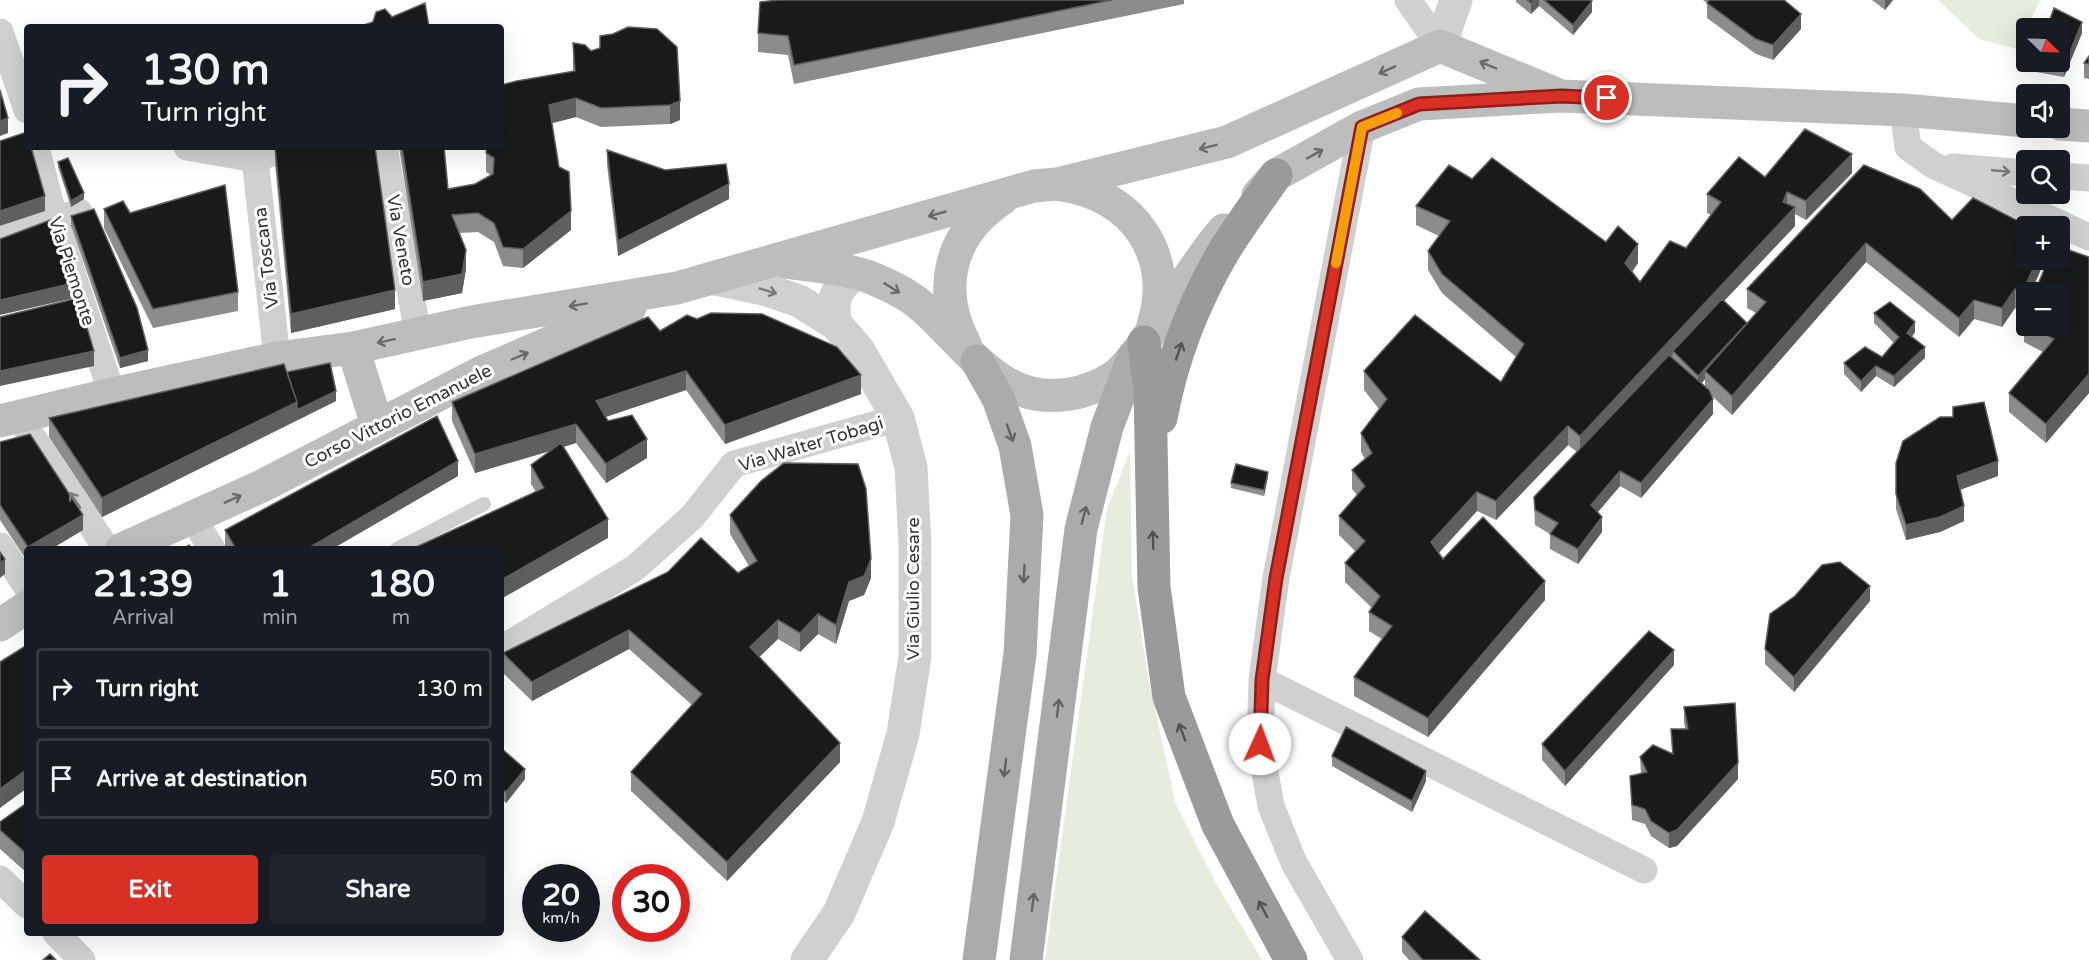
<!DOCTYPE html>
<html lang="en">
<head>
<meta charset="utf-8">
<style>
  :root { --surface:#171b24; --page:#20242c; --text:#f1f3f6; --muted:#9ea1a6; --line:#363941; --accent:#d93025 }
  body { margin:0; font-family:"Varela Round",sans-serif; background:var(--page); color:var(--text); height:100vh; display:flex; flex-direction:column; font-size:22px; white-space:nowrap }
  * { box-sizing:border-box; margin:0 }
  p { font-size:20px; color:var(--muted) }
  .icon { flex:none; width:33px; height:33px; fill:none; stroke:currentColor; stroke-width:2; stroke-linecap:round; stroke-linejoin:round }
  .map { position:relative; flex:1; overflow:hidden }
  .panel { position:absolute; left:24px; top:546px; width:480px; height:390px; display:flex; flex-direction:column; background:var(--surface); border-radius:6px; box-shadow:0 6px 24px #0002 }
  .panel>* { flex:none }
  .guide { position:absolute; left:24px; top:24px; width:480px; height:126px; border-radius:6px; box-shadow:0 6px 24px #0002; background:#171b24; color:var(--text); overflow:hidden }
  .needle { width:39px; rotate:113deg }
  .buttons { position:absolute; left:2016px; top:18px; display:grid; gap:12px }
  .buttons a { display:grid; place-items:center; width:54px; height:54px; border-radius:6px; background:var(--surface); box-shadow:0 6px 24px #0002; font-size:30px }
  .speed { position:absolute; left:522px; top:864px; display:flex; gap:12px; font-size:30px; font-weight:700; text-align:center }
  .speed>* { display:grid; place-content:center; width:78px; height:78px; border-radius:50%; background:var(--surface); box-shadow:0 6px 24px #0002; line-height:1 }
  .speed small { font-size:15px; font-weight:400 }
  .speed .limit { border:9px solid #d22; background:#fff; color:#111 }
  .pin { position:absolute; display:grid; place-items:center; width:51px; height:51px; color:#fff; margin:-26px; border:3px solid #fff; border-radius:50%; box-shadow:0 2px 6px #0007 }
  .me { position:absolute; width:66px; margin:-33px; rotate:2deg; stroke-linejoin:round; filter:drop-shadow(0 0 4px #0008) }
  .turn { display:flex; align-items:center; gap:21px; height:126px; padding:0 18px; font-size:27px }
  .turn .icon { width:78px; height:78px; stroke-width:2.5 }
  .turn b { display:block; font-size:42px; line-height:51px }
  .eta { display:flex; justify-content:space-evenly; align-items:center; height:102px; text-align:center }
  .eta b { font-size:36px; font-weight:800; line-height:42px }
  .primary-button { display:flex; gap:12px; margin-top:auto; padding:12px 18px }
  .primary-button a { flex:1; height:69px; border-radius:6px; background:var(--accent); color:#fff; font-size:24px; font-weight:800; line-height:69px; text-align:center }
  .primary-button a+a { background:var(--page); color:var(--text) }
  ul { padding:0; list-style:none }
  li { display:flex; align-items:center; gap:18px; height:81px; margin:0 12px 9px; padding:0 6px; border:3px solid var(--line); border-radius:6px }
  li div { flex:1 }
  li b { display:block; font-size:22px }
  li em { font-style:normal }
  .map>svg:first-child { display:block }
  .green { fill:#e6ecde }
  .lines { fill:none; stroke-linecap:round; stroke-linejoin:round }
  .service { stroke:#d0d0d0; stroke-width:14 }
  .minor { stroke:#d0d0d0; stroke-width:27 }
  .tertiary { stroke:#d0d0d0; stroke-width:33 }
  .secondary { stroke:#bdbdbd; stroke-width:33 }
  .primary { stroke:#ababab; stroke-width:33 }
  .motorway { stroke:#9a9a9a; stroke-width:33 }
  .wall { fill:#8c8c8c; fill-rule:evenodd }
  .shaded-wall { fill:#5f5f5f }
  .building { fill:#1a1a1a; stroke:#5f5f5f; stroke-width:1.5 }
  .oneway { stroke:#6a6a6a }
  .oneway2 { stroke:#7a7a7a }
  .oneway3 { stroke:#525252 }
  .oneway4 { stroke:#636363 }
  .route-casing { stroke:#8d1f18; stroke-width:15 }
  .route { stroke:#d93025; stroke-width:10 }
  .slow { stroke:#f59e0b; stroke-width:10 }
  .labels { text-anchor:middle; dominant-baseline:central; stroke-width:6; stroke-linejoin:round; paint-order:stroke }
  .street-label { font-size:18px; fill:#333; stroke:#fff }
</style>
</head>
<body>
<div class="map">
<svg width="2089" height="960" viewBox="0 0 2089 960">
  <rect width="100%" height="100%" fill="#fff"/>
  <path class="green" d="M1938,0H2040L2017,49L1979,39Z
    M1130,451L1132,576L1148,676L1175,802L1218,887L1262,960H1045L1107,509Z"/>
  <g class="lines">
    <path class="service" d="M397,549L484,504"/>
    <path class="minor" d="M1408,0L1440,46
      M0,32L27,110
      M1903,110L1908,147L1933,165L2089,237
      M36,147L55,221L112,394
      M187,147L255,159L288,147
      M384,147L418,334
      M255,159L277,358
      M1953,167L2026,173
      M2060,176L2089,178
      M0,241L79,212
      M19,417L107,549
      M193,518L212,549
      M0,546L27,587
      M501,649L635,568L692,517L734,464L898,418
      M1262,680L1644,870
      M0,879L27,905
      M56,933L82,960
      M1350,960L1294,863L1271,806L1260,744L1262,680L1276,578L1362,127"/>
    <path class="tertiary" d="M1440,46L1456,0
      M711,278L764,289L799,301L836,324L859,351L898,418L911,467L915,545V656L903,734L878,822L839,913L807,960
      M836,324C831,299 835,291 854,273"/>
    <path class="secondary" d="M2060,124L2089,126
      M1061,185C1132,194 1176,255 1153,325
      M1258,195L1276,175L1362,127L1419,104L1561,96L1903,110L2026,121
      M786,262C817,267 854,268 883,283C897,289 914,299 925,309C972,352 1006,411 1080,392C1093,388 1110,381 1120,372C1135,357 1147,339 1158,321C1176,295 1194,269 1213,243L1224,230
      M965,344C936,289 949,234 1002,199
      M353,348L377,425
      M0,421L112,394L277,358L353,348L471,322L677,288L1034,186L1057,184L1227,142L1440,46L1561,96
      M122,549L262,486L482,372L630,308
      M0,625L27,607"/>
    <path class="primary" d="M977,361L998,398L1015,446L1027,515L1020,654L979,960
      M1026,960L1081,529L1107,427L1134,356"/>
    <path class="motorway" d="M1144,342L1150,391L1154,587L1169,697L1218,825L1291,960
      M1161,418C1172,359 1194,302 1224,251C1240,225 1259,200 1276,175"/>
  </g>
  <path class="wall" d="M778,0H1184V4L794,84L788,55L758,52V33Z
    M1516,0H1591L1592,12L1573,35L1539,6L1531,14L1516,2Z
    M1703,0H1784L1801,29L1773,60L1756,54L1707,18V3Z
    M1872,0H1893L1885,10Z
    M628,27L680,120L670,124L601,127L576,117L552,123L559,167L571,230L523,268L503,266L494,242L478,232L459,233L466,269L462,293L423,301L399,147H444L448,189L475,184L491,175L486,172V153L573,71V43L591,51L600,48L613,34Z
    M2082,33L2064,77L2036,72V62Z
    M2089,56V79L2084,78V63Z
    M275,147L395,309L291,333L275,164Z
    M607,150L665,170L729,199L618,256L607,165Z
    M58,162L84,199L71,207L58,167Z
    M1864,165L1952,220L2045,260L2031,292H2026L2022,312L2015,308L2002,327L1974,319L1959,337L1866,262L1732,415L1711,395L1713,414L1641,498L1620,486L1598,512L1602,532L1578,564L1550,549V534L1535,525L1534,497L1577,452L1568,445L1496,520L1477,511L1439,553L1443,559L1545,600L1428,737L1354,696V677L1382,639L1369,631V612L1372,608L1345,582V563L1356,552L1339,535V516L1357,495L1352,489V470L1365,459L1361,452V433L1379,409L1364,390V371L1501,382L1516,357L1442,293L1428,270V251L1439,236L1416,225V206L1472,179L1606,242L1638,263L1632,272L1640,282L1686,248L1711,215L1707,213V194L1765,177L1852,173L1806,220L1795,214V226L1724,301L1747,324L1756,313L1747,308V289ZM1705,379V386L1702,383Z
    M104,209L130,213L238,292V311L153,328L104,228Z
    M71,216L148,361L120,368L71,226Z
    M2089,257V393L2046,443L2009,412V393L2043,352L2024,342V323L2026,316V326H2060Z
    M1874,313L1915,332L1912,337L1925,358L1894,387L1876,376L1861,392L1844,374V363L1882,357L1894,343L1874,323Z
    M660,331L861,394L725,444L686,390L606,417L608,421L647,458L606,483L576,443L564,447L608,538L536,492L531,484V465L551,451L475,473L452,421V402Z
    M287,372L336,401L102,517L49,437V418Z
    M0,442L83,530L51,549H27V561L0,520Z
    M1896,463L1998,476L1960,489L1964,521L1940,532L1906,540L1896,509Z
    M458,476L332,549H227L225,546V530Z
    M1268,477L1264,496L1231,488V483Z
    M730,515L871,578L864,595L849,601L836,644L818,634L800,652L778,639L759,657L840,762L727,881L631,791V772L692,705L629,649L532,701L503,673V653L738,573L749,566L730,534Z
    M1870,601L1794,692L1765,664V649Z
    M1674,665L1565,786L1542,760V744Z
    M1684,707L1738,779L1677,846L1669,848L1651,836L1645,824L1632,820L1630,776L1641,774L1640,757L1672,753L1671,729H1685L1684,722Z
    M501,748L525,779L506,803L501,798Z
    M1332,756L1426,781L1412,812L1332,766Z
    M27,803V873L0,849V822Z
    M1402,937L1480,960H1409L1402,952Z"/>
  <path class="shaded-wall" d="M1534,0H1539V6L1531,14V3Z
    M1885,0H1893L1885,10Z
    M1592,1V12L1573,35V25Z
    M1801,14V29L1773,60V45Z
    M2082,22V33L2064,77V67Z
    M576,98V117L549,124V105Z
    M680,101V120L670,124V105Z
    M8,118V133L0,136V121Z
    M1852,154V173L1806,220V201Z
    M729,184V199L618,256V241Z
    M1787,192V211L1795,207V226L1675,353L1673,351V355L1580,455V436L1783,202Z
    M84,193V199L71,207V201Z
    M45,196V211L0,226V211Z
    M571,211V230L523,268V249Z
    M1866,243V262L1732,415V396Z
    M1638,244V263L1625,282V263Z
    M466,250V269L462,293L423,301V282Z
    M2037,260H2045L2031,292H2026V303L2022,312V293Z
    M74,283V298L0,315V300Z
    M2015,289V308L2002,327V308Z
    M395,290V309L291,333V314Z
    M1974,300V319L1959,337V318Z
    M1915,322V332L1907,343V333Z
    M1747,323V333L1705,371V379L1698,387V376Z
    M1925,347V358L1894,387V376Z
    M148,350V361L120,368V358Z
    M94,351V366L0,386V371Z
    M1876,366V376L1861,392V381Z
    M686,371V390L596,420V401Z
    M2089,374V393L2046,443V424Z
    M861,375V394L725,444V425Z
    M336,391V401L102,517V498L297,402Z
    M1713,399V414L1641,498V483Z
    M576,424V443L475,473V454Z
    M1568,426V445L1496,520V501Z
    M647,439V458L606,483V464Z
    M458,461V476L332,549H307Z
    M1998,461V476L1957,491V476Z
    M1620,471V486L1591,520V505Z
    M1268,472V477L1264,496V490Z
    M1477,492V511L1431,561V542Z
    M1964,506V521L1940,532L1906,540V525Z
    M83,515V530L51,549H28V547Z
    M1602,517V532L1578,564V549Z
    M608,519V538L501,599V580Z
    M5,559V574L0,578V563Z
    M871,559V578L864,595L849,601L836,644V625L849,582Z
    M1545,581V600L1428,737V718Z
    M1870,586V601L1794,692V677Z
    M818,614V634L800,652V633Z
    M778,620V639L750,666V647Z
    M629,630V649L532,701V682Z
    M1674,650V665L1565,786V771Z
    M503,716V726L501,729V718Z
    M840,743V762L727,881V862Z
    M27,758L26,789L0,808V789L25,759Z
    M1738,763V779L1677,846L1669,848V833Z
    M525,769V779L506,803V792Z
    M1426,771V781L1412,812V801Z"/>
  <path class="building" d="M778,0H1112L794,65L788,36L758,33L760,2Z
    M1527,0H1534L1531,3Z
    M1544,0H1591L1592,1L1573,25Z
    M1709,0H1784L1801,14L1773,45L1756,39L1707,3Z
    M425,3L429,27H358L373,22L376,12L385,9L392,17Z
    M2054,8L2082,22L2064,67L2036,62H2060V28H2047Z
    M628,27L657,29L677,47L680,101L670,105L601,108L576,98L549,105L559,167L569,172L571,211L523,249L503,247L494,223L478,213L452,215L466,250L462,274L423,282L402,147H444L448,189L475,184L493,174L494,158L486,153L487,147H501V85L517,81L575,71L573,43L585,45L591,51L600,48V36L613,34Z
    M2089,56V64L2084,63Z
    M0,90L8,118L0,121Z
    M1805,129L1852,154L1806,201L1787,192L1783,202L1795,207L1580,436L1568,426L1496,501L1477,492L1431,542L1443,559L1483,517L1545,581L1428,718L1354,677L1392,626L1369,612L1380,596L1345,563L1365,541L1339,516L1365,486L1352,470L1372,453L1361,433L1387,399L1364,371L1415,315L1501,382L1524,344L1442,274L1428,251L1450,221L1416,206L1449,165L1472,179L1492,158L1606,242L1618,226L1638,244L1625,263L1640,282L1670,241L1686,248L1721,202L1707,194L1739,157L1765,177Z
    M27,132V147H31L45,196L0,211V141Z
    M275,147H375L395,290L291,314Z
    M607,150L665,170L726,164L729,184L618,241Z
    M68,158L84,193L71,201L58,162Z
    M1864,165L1920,189L1952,220L1973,198L2028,226H2026V260H2037L2022,293L2015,289L2002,308L1974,300L1959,318L1866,243L1732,396L1705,371L1766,302L1747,289Z
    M225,185L238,292L153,309L104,209L123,201L130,213Z
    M94,209L137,308L148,350L120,358L71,216Z
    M53,219L74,283L0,300V239Z
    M2060,247L2089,257V374L2046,424L2009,393L2054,339L2029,326H2060V292H2035L2048,260H2060Z
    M78,298L94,351L0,371V317Z
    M1722,299L1747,323L1698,376L1673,351Z
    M1890,302L1915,322L1907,333L1925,347L1894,376L1876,366L1861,381L1844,363L1865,347L1882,357L1899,337L1874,313Z
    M711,313L762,314L837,347L861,375L725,425L686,371L596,401L608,421L632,415L647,439L606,464L576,424L475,454L452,402L648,317L660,331L687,315L697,319Z
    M1669,355L1709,390L1713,399L1641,483L1620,471L1591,505L1602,517L1578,549L1550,534L1558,523L1535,510L1534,497Z
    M330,363L336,391L297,410V402L287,372Z
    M284,364L297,402L102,498L49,418Z
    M1984,402L1998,461L1957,476L1964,506L1940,517L1906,525L1896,494V463L1903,441L1940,417H1953V407Z
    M437,416L458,461L307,549H236L225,530Z
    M30,434L83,515L28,547L0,505V442Z
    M561,443L608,519L501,580V549H412L544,488L531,465Z
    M784,463L858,464L866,489L871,559L864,576L849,582L836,625L818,614L800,633L778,620L750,647L840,743L727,862L631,772L702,694L629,630L532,682L503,653L668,572L701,538L738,573L757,561L730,515L761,481Z
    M1236,464L1268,472L1264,490L1231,483Z
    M189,545L191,549H183Z
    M0,552L5,559L0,563Z
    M1840,562L1870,586L1794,677L1765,649L1770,614L1795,596L1822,565Z
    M1649,631L1674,650L1565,771L1542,744Z
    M27,645V758L25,759L26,770L0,789V662Z
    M1735,703L1738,763L1677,830L1669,833L1651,821L1645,809L1632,805L1630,776L1647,772L1640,757L1653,745L1673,754L1671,729H1688L1684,707Z
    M1346,727L1426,771L1412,801L1332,756Z
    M501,748L525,769L506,792L501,788Z
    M27,803V854L0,830V822Z
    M1425,911L1480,960H1423L1402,937Z
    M50,954L56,960H43Z"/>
  <defs><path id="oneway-shaft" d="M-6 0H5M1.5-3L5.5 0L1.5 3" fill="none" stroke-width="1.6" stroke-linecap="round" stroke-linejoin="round" transform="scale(1.5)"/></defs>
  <g class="oneway">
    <use href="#oneway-shaft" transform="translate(1488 65) rotate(-157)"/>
    <use href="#oneway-shaft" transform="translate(1387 70) rotate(156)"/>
    <use href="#oneway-shaft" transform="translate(1208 147) rotate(166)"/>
    <use href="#oneway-shaft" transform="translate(1315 154) rotate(-29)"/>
    <use href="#oneway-shaft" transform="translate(937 214) rotate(164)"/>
    <use href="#oneway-shaft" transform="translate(892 288) rotate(32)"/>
    <use href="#oneway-shaft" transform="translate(578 305) rotate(170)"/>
    <use href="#oneway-shaft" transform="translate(386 341) rotate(168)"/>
    <use href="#oneway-shaft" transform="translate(520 356) rotate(-23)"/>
    <use href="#oneway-shaft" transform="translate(233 499) rotate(-24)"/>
  </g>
  <g class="oneway2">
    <use href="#oneway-shaft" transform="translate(2001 171) rotate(5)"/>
    <use href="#oneway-shaft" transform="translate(768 291) rotate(17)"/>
    <use href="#oneway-shaft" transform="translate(75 500) rotate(-124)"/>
  </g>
  <g class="oneway3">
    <use href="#oneway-shaft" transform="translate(1179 351) rotate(-71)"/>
    <use href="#oneway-shaft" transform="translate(1153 540) rotate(-92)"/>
    <use href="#oneway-shaft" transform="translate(1182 732) rotate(-111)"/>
    <use href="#oneway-shaft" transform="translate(1263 909) rotate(-118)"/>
  </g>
  <g class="oneway4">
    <use href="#oneway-shaft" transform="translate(1010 433) rotate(70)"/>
    <use href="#oneway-shaft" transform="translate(1084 515) rotate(-75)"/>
    <use href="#oneway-shaft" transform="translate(1024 574) rotate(93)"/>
    <use href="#oneway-shaft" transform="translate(1058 708) rotate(-83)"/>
    <use href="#oneway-shaft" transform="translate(1005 768) rotate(97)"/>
    <use href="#oneway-shaft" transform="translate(1033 902) rotate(-83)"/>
  </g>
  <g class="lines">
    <g class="route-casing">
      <path id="route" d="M1260,744L1262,680L1276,578L1362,127L1419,104L1561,96L1607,98"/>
    </g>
    <use href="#route" class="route"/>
    <path class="slow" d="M1336,263L1362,127L1397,113"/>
  </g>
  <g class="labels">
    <g class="street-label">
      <text transform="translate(401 240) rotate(80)">Via Veneto</text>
      <text transform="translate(266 258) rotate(-97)">Via Toscana</text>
      <text transform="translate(72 271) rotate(72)">Via Piemonte</text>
      <text transform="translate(398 416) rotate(-27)">Corso Vittorio Emanuele</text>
      <text transform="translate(811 444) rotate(-17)">Via Walter Tobagi</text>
      <text transform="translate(913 589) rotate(-90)">Via Giulio Cesare</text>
    </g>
  </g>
</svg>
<div class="buttons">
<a><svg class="needle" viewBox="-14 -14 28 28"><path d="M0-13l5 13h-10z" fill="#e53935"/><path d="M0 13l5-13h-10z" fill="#9ea1a6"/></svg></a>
<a><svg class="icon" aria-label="sound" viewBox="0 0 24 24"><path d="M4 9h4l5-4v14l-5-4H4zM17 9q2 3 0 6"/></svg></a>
<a><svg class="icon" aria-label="search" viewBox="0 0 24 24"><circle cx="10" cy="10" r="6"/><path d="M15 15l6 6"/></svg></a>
<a>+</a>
<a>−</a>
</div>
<div class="speed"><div>20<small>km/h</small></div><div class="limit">30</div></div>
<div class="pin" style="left:1607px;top:98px;background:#d93025"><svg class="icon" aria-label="arrive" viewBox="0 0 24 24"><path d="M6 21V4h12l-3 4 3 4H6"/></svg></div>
<svg class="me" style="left:1260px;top:744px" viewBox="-20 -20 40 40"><circle r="19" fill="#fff"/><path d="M0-13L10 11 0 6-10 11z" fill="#d93025"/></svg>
<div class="guide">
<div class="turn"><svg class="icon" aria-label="right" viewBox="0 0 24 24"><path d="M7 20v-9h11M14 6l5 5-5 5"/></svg><div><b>130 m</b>Turn right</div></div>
</div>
<section class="panel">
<div class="eta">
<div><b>21:39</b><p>Arrival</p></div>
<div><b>1</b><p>min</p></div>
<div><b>180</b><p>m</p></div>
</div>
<ul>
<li><svg class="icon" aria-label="right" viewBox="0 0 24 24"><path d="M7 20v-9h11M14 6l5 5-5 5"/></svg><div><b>Turn right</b></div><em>130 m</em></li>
<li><svg class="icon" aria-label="arrive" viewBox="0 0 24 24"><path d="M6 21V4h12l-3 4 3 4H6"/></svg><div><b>Arrive at destination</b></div><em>50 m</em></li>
</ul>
<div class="primary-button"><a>Exit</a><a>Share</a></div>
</section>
</div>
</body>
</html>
